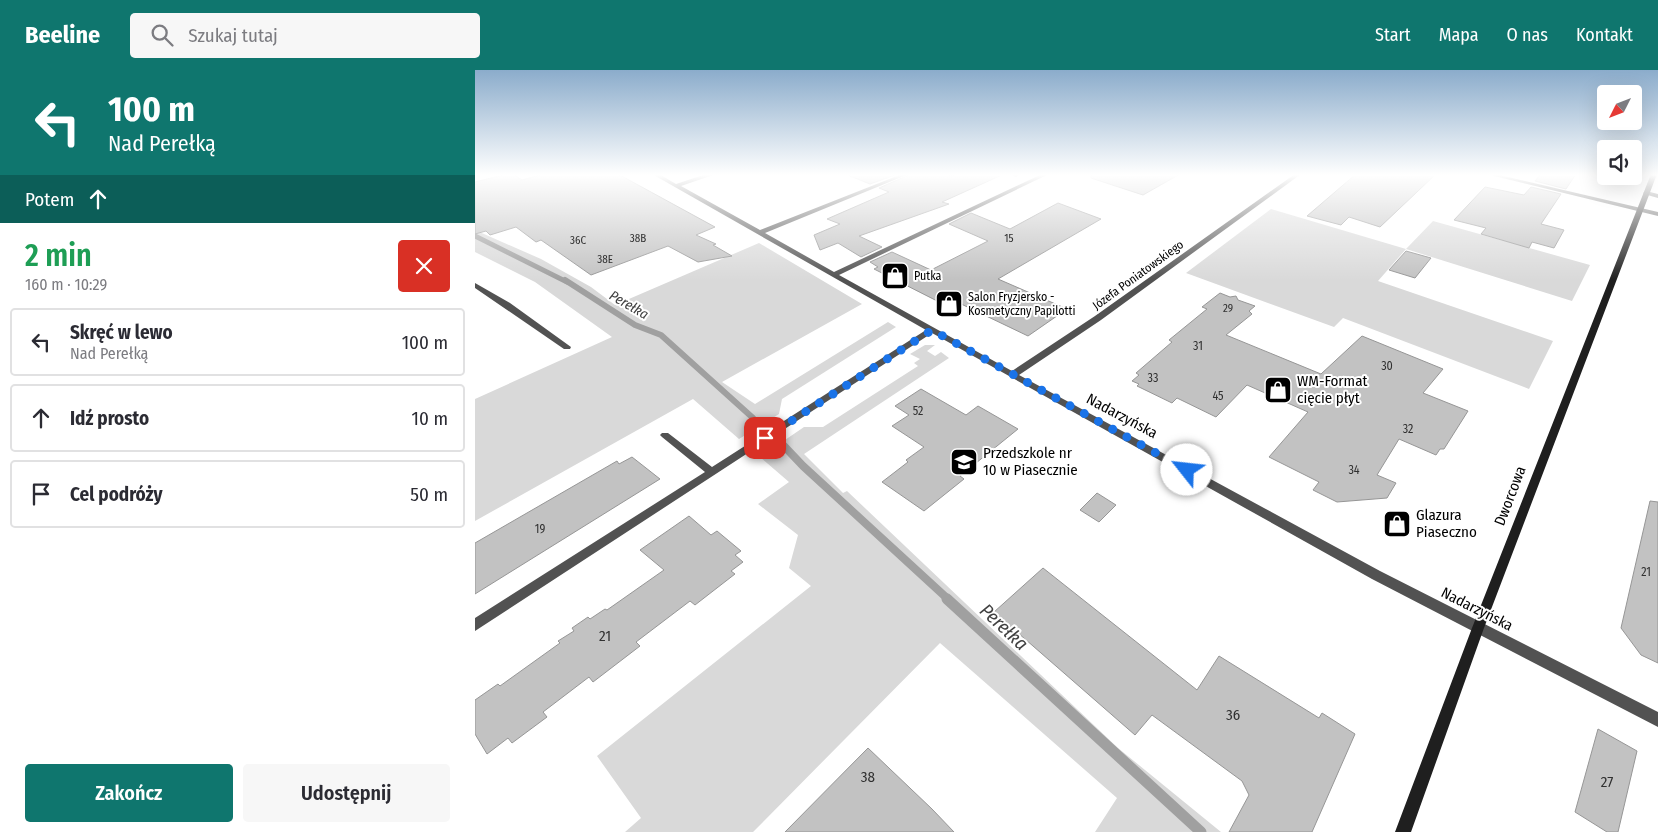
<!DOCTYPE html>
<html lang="pl">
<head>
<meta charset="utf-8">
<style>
  :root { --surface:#fff; --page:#f7f7f7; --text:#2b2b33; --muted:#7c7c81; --line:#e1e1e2; --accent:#0f766e }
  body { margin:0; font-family:"Fira Sans Condensed",sans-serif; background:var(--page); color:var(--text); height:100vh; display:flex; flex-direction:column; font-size:19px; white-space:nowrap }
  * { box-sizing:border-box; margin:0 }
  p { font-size:16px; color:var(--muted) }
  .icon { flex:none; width:28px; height:28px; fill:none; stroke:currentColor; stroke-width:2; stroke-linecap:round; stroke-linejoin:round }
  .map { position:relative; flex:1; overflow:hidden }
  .drawer { display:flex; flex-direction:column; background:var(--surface); width:475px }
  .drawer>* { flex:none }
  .hud { background:#0f766e; color:#fff; overflow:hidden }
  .needle { width:32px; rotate:228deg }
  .controls { position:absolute; left:1122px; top:15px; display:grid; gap:10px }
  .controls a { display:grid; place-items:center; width:45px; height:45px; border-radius:5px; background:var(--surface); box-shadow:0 5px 20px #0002; font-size:25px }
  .pin { position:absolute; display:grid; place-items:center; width:42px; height:42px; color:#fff; margin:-21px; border-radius:10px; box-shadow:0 2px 8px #0006 }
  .me { position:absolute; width:55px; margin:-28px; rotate:299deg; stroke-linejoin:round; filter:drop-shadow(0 0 4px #0008) }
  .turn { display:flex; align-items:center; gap:18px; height:105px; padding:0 25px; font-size:22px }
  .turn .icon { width:65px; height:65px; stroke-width:2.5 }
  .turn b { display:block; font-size:35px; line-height:42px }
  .then { display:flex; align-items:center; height:48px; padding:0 25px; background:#0003; gap:10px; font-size:19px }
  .round { display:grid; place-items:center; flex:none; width:52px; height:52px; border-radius:5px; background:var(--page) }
  .head { display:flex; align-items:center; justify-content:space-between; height:85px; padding:0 25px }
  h1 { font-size:30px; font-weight:600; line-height:38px; color:#1e9e55 }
  .button { display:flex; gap:10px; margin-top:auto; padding:10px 25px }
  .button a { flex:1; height:58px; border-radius:5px; background:var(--accent); color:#fff; font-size:20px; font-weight:600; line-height:58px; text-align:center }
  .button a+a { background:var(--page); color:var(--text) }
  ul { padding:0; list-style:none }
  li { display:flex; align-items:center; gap:15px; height:68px; margin:0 10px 8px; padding:0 15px; border:2px solid var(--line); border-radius:5px }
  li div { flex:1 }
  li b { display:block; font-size:19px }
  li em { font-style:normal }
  header { display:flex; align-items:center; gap:30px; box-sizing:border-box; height:70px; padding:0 25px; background:var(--accent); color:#fff }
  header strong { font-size:24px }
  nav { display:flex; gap:28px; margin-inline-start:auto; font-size:18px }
  .search { width:350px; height:45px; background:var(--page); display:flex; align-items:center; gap:12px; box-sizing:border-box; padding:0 18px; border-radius:5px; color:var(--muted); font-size:19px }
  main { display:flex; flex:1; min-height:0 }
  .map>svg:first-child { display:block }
  .green { fill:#d9d9d9 }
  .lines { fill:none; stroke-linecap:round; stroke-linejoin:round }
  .stream-far3 { stroke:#a0a0a0; stroke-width:5 }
  .stream-far2 { stroke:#a0a0a0; stroke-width:6 }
  .stream-far1 { stroke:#a0a0a0; stroke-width:8 }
  .stream { stroke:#a0a0a0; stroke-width:11 }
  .building { fill:#c2c2c2; stroke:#969696 }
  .lane { fill:#525252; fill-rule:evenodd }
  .street { fill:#525252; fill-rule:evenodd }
  .secondary { fill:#1f1f1f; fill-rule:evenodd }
  .route { stroke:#1a73e8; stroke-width:9; stroke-dasharray:0 16.2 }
  .labels { text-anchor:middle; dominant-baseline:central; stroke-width:4; stroke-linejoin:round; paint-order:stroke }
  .far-number-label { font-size:11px; fill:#303030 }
  .far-street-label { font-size:12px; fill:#000; stroke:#fff }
  .far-poi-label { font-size:12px; fill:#000; stroke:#fff; text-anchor:start }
  .number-label { font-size:12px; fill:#303030 }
  .far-water-label { font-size:14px; font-style:italic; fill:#414141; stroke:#fff }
  .poi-label { font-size:15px; fill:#000; stroke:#fff; text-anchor:start }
  .street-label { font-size:15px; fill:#000; stroke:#fff }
  .near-number-label { font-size:15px; fill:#303030 }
  .near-water-label { font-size:19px; font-style:italic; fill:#414141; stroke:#fff }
</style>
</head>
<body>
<header>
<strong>Beeline</strong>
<div class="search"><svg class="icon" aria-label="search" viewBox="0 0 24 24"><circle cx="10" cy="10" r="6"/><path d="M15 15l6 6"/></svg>Szukaj tutaj</div>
<nav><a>Start</a><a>Mapa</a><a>O nas</a><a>Kontakt</a></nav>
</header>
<main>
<section class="drawer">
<div class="hud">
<div class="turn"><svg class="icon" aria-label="left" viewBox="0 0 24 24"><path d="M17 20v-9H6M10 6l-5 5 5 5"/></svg><div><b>100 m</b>Nad Perełką</div></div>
<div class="then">Potem<svg class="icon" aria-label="ahead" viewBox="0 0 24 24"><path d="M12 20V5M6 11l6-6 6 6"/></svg></div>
</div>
<div class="head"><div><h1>2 min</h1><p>160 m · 10:29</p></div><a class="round" style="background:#d93025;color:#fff"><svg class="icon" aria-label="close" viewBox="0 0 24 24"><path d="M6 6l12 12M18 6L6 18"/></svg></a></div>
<ul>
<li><svg class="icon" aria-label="left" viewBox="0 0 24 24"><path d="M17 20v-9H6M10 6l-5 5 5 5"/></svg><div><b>Skręć w lewo</b><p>Nad Perełką</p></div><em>100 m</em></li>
<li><svg class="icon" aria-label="ahead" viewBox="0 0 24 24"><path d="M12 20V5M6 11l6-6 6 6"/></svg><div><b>Idź prosto</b></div><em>10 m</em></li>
<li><svg class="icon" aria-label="arrive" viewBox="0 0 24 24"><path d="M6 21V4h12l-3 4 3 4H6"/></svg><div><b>Cel podróży</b></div><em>50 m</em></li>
</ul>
<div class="button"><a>Zakończ</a><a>Udostępnij</a></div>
</section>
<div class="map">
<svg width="1183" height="762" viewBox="0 0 1183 762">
  <rect width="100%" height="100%" fill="#fff"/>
  <path class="green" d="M796,139L931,179L958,151L1115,195L1097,231L931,179L903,211L1078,271L1054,319L868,248L859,257L711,203Z
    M0,160L66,189L116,217L140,235L284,173L387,234L247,312L280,334L413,252L421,257L307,329L304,344L264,369L218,329L0,451V329L137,267L60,212L0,182Z
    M450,275H460L452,281L460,286L466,282L474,288L329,384L368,423L372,421L643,678L746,762H620L642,728L465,573L278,762H150L166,748L122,686L336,516L314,498L323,465L283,434L314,412L285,387L329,357H348L443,296L439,293L445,289L435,284Z"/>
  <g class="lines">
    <path class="stream-far3" d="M0,166L92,212"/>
    <path class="stream-far2" d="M90,210L160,255L186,265L278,348"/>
    <path class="stream-far1" d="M309,376L328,396L474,530"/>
    <path class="stream" d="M472,529L726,762"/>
  </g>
  <path class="building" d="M32,104H38L47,110L68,104H143L240,157L221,165L241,174L238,175L257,186L223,192L193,176L116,205L66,170L61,172L41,157L15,165L11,161L0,164V112Z
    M370,104H423L395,114Z
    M436,104H472L478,106L482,104H529L467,132L474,134L384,166L407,177L386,187L363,173L345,180L339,165L365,154L352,149L414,122L404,118Z
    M616,104H705L668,125L616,108Z
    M881,104H961L905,157L874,147L866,155L832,146Z
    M1066,104H1101L1091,119L1060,111Z
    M1010,117L1049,125L1056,117L1086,124L1066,154L1089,160L1079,178L1057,172L1054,178L1006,164L1011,158L979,150Z
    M583,133L626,149L523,209L592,239L553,266L482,232L474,237L399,199L403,197L395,192L417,182L456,200L513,171L474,154L496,143L535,159Z
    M931,181L956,188L940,208L914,200Z
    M745,223L755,227L761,226L763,230L780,236L774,241L777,244L751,265L846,304L887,266L968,299L948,323L993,341L969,379H965L961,385L924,369L902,405L921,413L912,428L862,432L838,420L844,412L794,387L833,342L772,315L741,347L702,328L697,333L662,316L664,314L657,311L664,305L661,303L697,272L694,270L732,239L727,237Z
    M446,319L491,345L503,336L543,359L485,406L489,409L449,441L407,412L433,392L431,390L449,377L417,356L434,345L420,336Z
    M157,387L185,409L0,524V473L142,391L144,394Z
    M622,423L641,435L624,452L605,440Z
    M1175,431L1183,432V593L1166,585L1146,558Z
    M214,446L236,465L242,461L266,481L260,485L268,492L256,501L260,504L220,535L215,531L161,572L165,576L118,612L114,607L68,642L72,647L37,673L33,668L12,684L0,664V630L23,614L25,616L85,573L83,571L99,561L97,558L113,547L115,549L130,539L132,540L189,500L165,480Z
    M568,498L722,620L744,586L844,648L847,643L880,664L837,762H754L774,725L767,711L677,645L660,665L519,542Z
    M1123,659L1162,681L1143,762H1132L1100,742Z
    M393,678L457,739L479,762H310Z"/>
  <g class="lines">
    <path class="lane" d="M534,104H542L544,105L541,107Z
      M1171,121L1183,124V128L1169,124L1168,123Z"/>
    <path class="street" d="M177,104H184L201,114L231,104H239L238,105L206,116L285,160L427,104H434L290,163L359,202L567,104H574L364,205L537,301L620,246L820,104H826L626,250L544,305L905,501L1183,642V657L897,509L457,263L0,561V548L230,402L187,367L185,365L187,363H193L237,397L451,260Z
      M1011,104H1020L1183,142V146Z
      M0,213L35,233L96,277L95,279H89L0,218Z"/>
    <path class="secondary" d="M1176,104H1182L1009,558L936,762H920L997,558Z"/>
  </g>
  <linearGradient id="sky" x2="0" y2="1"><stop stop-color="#8baccb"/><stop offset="0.5" stop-color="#fff"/><stop offset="1" stop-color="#fff" stop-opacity="0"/></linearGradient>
  <rect width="1183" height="210" fill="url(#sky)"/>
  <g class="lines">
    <path class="route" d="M290,368L457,260L712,400"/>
  </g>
  <defs>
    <g id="shop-square" transform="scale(1.4375)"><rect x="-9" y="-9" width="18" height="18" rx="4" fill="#000" stroke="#fff"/><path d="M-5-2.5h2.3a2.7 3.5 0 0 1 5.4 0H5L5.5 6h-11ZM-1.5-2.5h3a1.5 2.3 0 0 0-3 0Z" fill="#fff"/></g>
    <g id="school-square" transform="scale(1.4375)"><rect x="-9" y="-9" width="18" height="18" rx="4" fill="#000" stroke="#fff"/><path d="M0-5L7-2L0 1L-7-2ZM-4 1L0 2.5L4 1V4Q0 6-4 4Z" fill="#fff"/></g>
  </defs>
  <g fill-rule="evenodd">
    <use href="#shop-square" x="420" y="206"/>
    <use href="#shop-square" x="474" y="234"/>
    <use href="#shop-square" x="803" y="320"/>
    <use href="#school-square" x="489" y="392"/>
    <use href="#shop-square" x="922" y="454"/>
  </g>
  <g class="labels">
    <g class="far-number-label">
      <text x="163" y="168">38B</text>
      <text x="534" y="168">15</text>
      <text x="103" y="170">36C</text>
      <text x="130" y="189">38E</text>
      <text x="753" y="238">29</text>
    </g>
    <g class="far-street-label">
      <text transform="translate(663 205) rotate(-36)">Józefa Poniatowskiego</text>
    </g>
    <g class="far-poi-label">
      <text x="439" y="206">Putka</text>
      <text x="493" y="227">Salon Fryzjersko -<tspan x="493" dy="14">Kosmetyczny Papilotti</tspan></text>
    </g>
    <g class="number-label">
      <text x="723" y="276">31</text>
      <text x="912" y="296">30</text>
      <text x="678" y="308">33</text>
      <text x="743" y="326">45</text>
      <text x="443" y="341">52</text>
      <text x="933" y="359">32</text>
      <text x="879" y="400">34</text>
      <text x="65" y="459">19</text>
      <text x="1171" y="502">21</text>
    </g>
    <g class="far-water-label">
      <text transform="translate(154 235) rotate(30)">Perełka</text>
    </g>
    <g class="poi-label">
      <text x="822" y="311">WM-Format<tspan x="822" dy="17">cięcie płyt</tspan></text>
      <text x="508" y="383">Przedszkole nr<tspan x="508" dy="17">10 w Piasecznie</tspan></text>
      <text x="941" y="445">Glazura<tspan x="941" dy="17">Piaseczno</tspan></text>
    </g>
    <g class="street-label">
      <text transform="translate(647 346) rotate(28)">Nadarzyńska</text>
      <text transform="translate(1035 426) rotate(-69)">Dworcowa</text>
      <text transform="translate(1002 539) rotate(27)">Nadarzyńska</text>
    </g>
    <g class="near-number-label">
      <text x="130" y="566">21</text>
      <text x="758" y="645">36</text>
      <text x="393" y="707">38</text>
      <text x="1132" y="712">27</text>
    </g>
    <g class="near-water-label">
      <text transform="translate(529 557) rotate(43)">Perełka</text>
    </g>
  </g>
</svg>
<div class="controls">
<a><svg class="needle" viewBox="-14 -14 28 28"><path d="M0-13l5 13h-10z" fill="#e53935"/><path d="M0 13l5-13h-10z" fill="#7c7c81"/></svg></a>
<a><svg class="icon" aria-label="sound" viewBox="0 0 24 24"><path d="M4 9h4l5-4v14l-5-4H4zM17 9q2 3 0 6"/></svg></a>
</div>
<div class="pin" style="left:290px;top:368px;background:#d93025"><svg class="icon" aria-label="arrive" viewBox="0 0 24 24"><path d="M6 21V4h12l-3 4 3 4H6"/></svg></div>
<svg class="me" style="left:712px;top:400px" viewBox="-20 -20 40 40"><circle r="19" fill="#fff"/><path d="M0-13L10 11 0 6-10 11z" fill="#1a73e8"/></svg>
</div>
</main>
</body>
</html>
